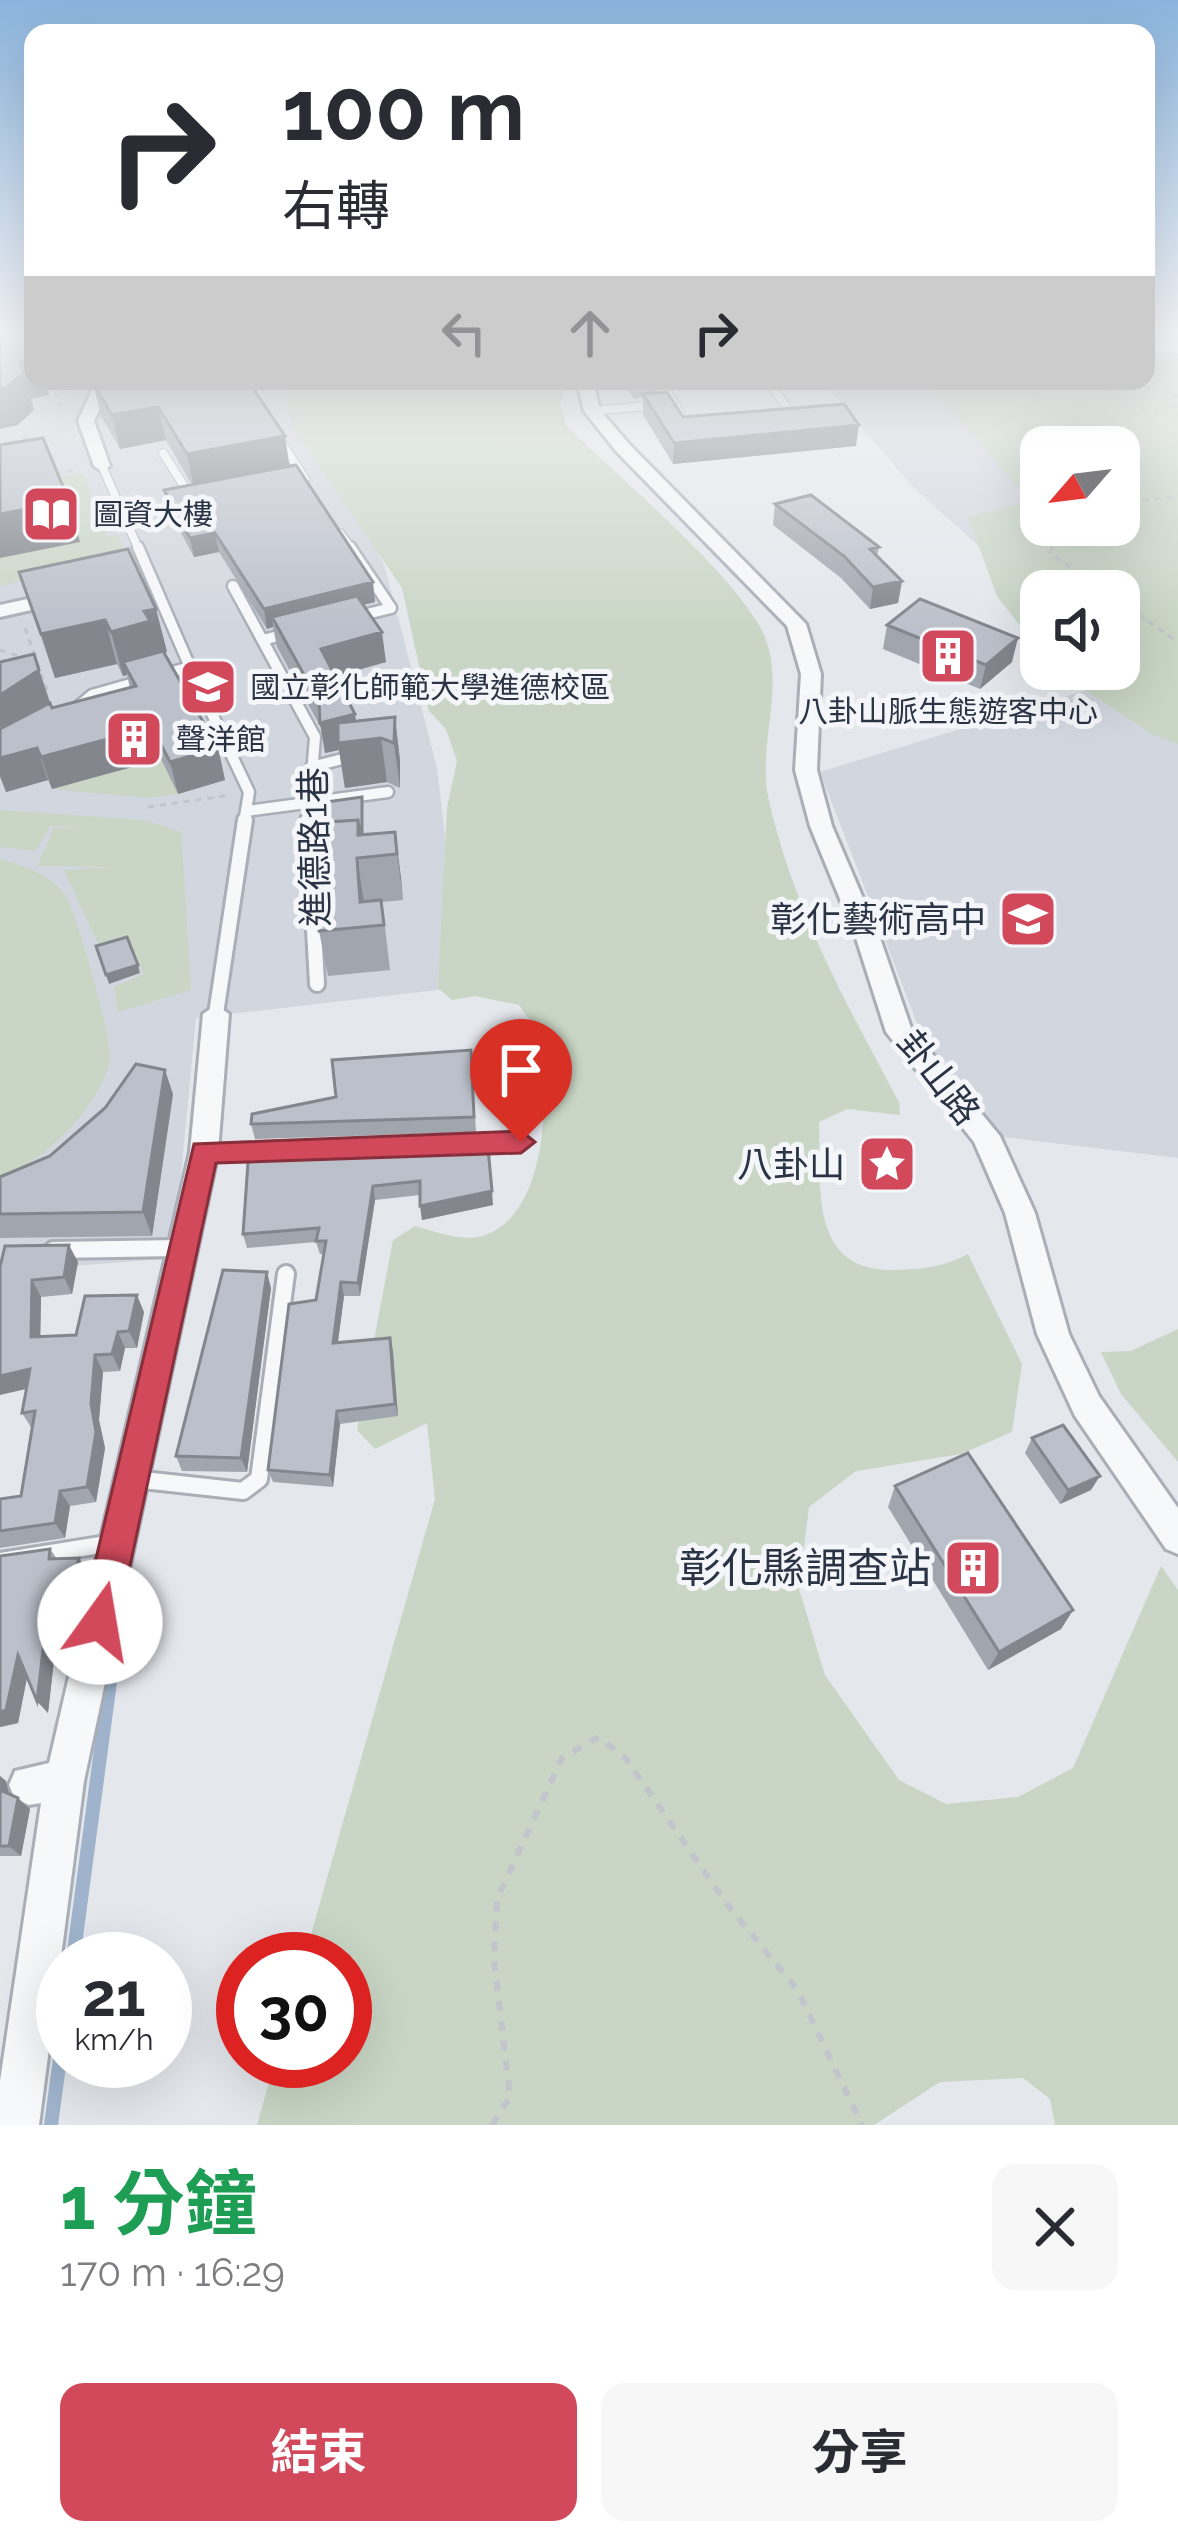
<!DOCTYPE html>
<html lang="zh-TW">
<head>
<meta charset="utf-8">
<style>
  :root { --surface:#fff; --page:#f7f7f7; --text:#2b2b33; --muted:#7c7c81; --accent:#d1495b }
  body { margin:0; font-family:Raleway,"Noto Sans TC",sans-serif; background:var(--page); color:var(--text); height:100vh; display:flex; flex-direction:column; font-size:45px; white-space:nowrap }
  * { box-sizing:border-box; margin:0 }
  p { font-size:39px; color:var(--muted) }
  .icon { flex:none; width:66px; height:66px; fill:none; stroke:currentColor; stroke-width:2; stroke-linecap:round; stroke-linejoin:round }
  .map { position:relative; height:2125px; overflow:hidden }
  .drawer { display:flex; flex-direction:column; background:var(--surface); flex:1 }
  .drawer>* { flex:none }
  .hud { position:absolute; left:24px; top:24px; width:1131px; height:366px; border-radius:24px; box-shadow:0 12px 48px #0002; background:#fff; color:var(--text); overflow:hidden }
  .needle { width:78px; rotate:242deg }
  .tools { position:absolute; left:1020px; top:426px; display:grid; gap:24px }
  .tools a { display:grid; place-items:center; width:120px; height:120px; border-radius:24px; background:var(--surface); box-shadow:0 12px 48px #0002; font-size:60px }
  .speed { position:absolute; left:36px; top:1932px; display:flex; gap:24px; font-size:60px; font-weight:700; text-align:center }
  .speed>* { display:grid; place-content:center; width:156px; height:156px; border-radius:50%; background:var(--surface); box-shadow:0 12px 48px #0002; line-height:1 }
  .speed small { font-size:30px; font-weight:400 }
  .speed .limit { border:18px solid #d22; background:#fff; color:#111 }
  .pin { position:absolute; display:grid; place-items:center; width:102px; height:102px; color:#fff; margin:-123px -51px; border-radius:50% 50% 50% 0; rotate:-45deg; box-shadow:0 0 12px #0007 }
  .pin .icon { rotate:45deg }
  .me { position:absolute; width:132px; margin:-66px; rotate:13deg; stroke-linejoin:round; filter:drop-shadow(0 0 9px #0008) }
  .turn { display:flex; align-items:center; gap:42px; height:252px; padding:0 60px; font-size:54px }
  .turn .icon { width:156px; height:156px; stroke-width:2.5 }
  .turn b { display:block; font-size:84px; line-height:102px }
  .lanes { display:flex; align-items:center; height:114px; padding:0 60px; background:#0003; justify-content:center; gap:60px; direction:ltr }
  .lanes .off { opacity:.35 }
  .round { display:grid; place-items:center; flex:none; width:126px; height:126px; border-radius:24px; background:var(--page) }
  .summary { display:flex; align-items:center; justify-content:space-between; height:204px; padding:0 60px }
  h1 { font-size:72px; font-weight:700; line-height:90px; color:#1e9e55 }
  .primary-button { display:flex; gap:24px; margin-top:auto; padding:24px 60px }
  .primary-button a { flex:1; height:138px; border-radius:24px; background:var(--accent); color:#fff; font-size:48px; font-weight:700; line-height:138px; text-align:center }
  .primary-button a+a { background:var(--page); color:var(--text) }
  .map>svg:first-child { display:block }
  .built { fill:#d2d6de; fill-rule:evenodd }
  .green { fill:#c9d6c5; fill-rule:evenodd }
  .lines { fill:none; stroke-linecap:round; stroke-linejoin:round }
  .stream { stroke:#9fb4cc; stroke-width:14 }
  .lane-far3-casing { stroke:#a9aeb7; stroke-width:10 }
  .lane-far2-casing { stroke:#a9aeb7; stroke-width:15 }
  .lane-far1-casing { stroke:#a9aeb7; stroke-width:20 }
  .lane-casing { stroke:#a9aeb7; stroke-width:22 }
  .street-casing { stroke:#a9aeb7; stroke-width:6 }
  .path-far1 { stroke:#c2c5cb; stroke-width:3; stroke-dasharray:6 6; stroke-linecap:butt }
  .path { stroke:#c2c5cb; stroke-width:6; stroke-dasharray:10 10; stroke-linecap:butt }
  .lane-far3 { stroke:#f7f8fa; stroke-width:8 }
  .lane-far2 { stroke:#f7f8fa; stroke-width:10 }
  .lane-far1 { stroke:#f7f8fa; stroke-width:14 }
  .lane { stroke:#f7f8fa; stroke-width:16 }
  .street { fill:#f7f8fa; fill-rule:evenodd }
  .wall { fill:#a1a5ae }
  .shaded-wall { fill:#83868d }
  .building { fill:#bbc0ca; stroke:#83868d; stroke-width:3 }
  .route { fill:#d1495b; stroke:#882f3b; stroke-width:3 }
  .labels { text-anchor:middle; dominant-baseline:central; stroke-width:10; stroke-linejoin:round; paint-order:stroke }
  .far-poi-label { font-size:30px; fill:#2b3445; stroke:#f4f6f9; text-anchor:start }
  .street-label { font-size:36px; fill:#2b3445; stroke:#f4f6f9 }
  .poi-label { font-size:36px; fill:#2b3445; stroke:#f4f6f9; text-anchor:end }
  .near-poi-label { font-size:42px; fill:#2b3445; stroke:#f4f6f9; text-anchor:end }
</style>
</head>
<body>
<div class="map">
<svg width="1178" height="2125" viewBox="0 0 1178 2125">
  <rect width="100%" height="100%" fill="#e4e7ec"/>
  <path class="built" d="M0,332H33V381H290L385,567L437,768L463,987L196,1018L173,1258L0,1272Z
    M1170,354L1119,591H1041L1038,599L913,487L822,381H1146ZM1041,447H1119V525H1041Z
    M1162,667L1178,676V1158L1003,1137L934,1067L820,772Z"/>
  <path class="green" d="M1146,343L1178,344V744L1152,734L1053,669H1119V591H1041V653L997,596L968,517L1030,501L933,390H863L856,381H1146ZM1041,447H1119V525H1041Z
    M286,381H569L560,404L566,425C620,479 719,560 757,622C792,677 755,742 769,801C794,910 847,1005 899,1102L900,1115L847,1109L819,1122C821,1187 808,1273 896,1270C925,1269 943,1267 968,1254L1022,1364L1012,1432L961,1454L856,1471L809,1507L799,1589L825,1675L899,1780L946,1804L1018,1797L1073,1768L1161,1566L1178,1590V2125H1055L1050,2099L1023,2078L940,2082L874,2125H257L275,2061H345V1959H304L435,1499L427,1423L375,1449L357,1430L393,1240L415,1226C438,1232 465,1244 488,1234C549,1209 550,1090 538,1037C536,1025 525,1015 519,1005L475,996L452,1000L438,988L447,808L457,761L446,729L429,711L402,588L292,427Z
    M83,473L107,536L119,535L134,578L97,565L0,586V558L54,478Z
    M161,759L178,794L148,798L52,789Z
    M0,810L144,820L181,832L191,990L118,1012L114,987L144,974L129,940L100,948L64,870L114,867L37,866L54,828L93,827L50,826L36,851L0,847Z
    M0,859C23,866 48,873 64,893C75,906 114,1045 110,1061C97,1110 46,1159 0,1179Z
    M1178,1329V1462L1121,1394L1101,1352L1131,1351Z"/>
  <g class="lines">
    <path class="stream" d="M73,1959L120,1607
      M51,2125L63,2036"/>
    <g class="lane-far3-casing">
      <path id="lane-far3" d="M1146,347L1178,349
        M661,381L680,413
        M769,381L795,420
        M592,411L657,405
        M278,437L305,479
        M163,453L191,497
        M102,466L139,550
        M340,533L352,550"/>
    </g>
    <g class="lane-far2-casing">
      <path id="lane-far2" d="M138,547L190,667
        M350,547L391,608L355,617
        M233,586L315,737L308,823
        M263,640L293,632
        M74,710L92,695L190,667L249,792L244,823
        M311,767L358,755
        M247,811L388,792"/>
    </g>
    <g class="lane-far1-casing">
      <path id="lane-far1" d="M308,820L317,984
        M216,1014L245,820
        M460,1144L521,1142
        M204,1152L264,1150"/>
    </g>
    <g class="lane-casing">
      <path id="lane" d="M53,1250L179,1248
        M134,1479L243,1491L259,1479L286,1274
        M0,1561L113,1543"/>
    </g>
    <g class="street-casing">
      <path id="street" d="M96,381H112L94,421L110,466L102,471L94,466L78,421Z
        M577,381H593L600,410L628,443L806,624L821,674L817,770L832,826L880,938L911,1028L1000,1136L1035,1213L1069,1334L1099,1396L1178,1508V1554L1166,1549L1075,1416L1037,1334L1005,1213L974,1142L886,1032L856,938L810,826L795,770L801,674L787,626L616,451L584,411Z
        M60,592L67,594V602L0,617V605Z
        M216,1005L229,1014L218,1152L84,1781L39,2125H0V2081L41,1803L29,1805L15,1799L9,1785L15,1771L49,1763L190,1152L203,1014Z"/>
    </g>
    <path class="path-far1" d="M29,332L33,342
      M1146,369L1178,398
      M50,381L60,405
      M1129,412L1178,407
      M0,447L28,437
      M55,474L79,470
      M1119,504L1178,496
      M1060,525L1050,553L1105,591
      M1119,601L1178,642
      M25,628L47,690
      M0,650L25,658
      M148,807L231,795"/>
    <path class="path" d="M492,2125L510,2097L494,1959L497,1899L562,1758L599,1737L626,1759L727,1904L798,1991L862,2125"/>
    <use href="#lane-far3" class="lane-far3"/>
    <use href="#lane-far2" class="lane-far2"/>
    <use href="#lane-far1" class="lane-far1"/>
    <use href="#lane" class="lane"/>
    <use href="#street" class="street"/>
  </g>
  <path class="wall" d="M195,381H255L257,391H255L290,467L375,602L363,605L386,662L336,676L356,721L395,717L400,761V788L387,782L345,788L339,750L325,753L321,728L277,647L273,627L267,629L219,552L194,557L168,509L164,490L192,485L166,440L120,449L101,416L93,383H196Z
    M624,381H657V393L683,417L856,446L673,464L643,415V398L633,399Z
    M775,504L879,547L877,556L902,581L898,603L870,609L841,578L773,525Z
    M19,572L156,609L167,652L164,653L218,748L225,780L178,794L161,759L52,789L48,780L6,792L0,776V662L34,654L52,708L130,688L127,675L123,676L117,664L55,678Z
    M887,625L1012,662L980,689L883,649Z
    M362,797L363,835L395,832L403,900L382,902L390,970L328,976L319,931L326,822Z
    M471,1050L476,1132L255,1139L251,1124L336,1097Z
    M173,1094L152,1236L0,1238V1177L50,1156Z
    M476,1147L493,1205L422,1220L420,1195L375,1200L360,1296H344L338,1342L390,1338L398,1416L340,1424L333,1487L273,1482L268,1470L316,1300L323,1254H320L316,1242L247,1248L243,1234Z
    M78,1262L72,1294L41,1297L40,1337L76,1335L144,1312L137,1348H125L120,1371L103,1372L99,1420L105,1448L96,1502L70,1506L65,1538L0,1548V1499L21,1496L32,1429L22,1413L26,1389L0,1267Z
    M271,1288L247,1472L182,1471L176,1456Z
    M1032,1438L1091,1490L1060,1504L1025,1453Z
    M895,1486L1073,1610L1061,1629L988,1670L888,1507Z
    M50,1549L57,1559L88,1573L81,1606L60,1607L48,1713L37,1701L27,1677L18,1723L0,1727V1556Z
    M0,1776L6,1781L9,1794L30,1809L21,1856H0Z"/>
  <path class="shaded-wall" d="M33,359V381H46L49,395L31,399L34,410L18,425L0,429V388L19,361Z
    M158,407L166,440L120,449L112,415Z
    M859,425L856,446L673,464L674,443Z
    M285,436L290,469L194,488L187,454Z
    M69,501L80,542L0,558V514Z
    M215,533L219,552L194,557L190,538Z
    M902,581L898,603L870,609L873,587Z
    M373,582L375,602L277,626L272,617L273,627L267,629L264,609Z
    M156,609L167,652L123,662L127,675L123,676L111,632L144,611Z
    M105,620L117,664L55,678L41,634Z
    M382,632L386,662L326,679L321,649Z
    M1018,638L1012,662L980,689L986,665Z
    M39,670L54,715L0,749V695Z
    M355,714L359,740L381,738L387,782L345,788L339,750L325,753L320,723Z
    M395,717L400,761V788L394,743Z
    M152,727L161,759L52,789L41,757Z
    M37,748L48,780L6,792L0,776V758Z
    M218,748L225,780L178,794L170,762Z
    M395,832L401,877L403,900L397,854Z
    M357,858L364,903L360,902Z
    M138,965L140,973L109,984L106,975Z
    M165,1070L173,1094L152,1236L143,1212Z
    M373,1186L375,1200L360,1296L358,1283Z
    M492,1191L493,1205L422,1220L420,1206Z
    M69,1245L78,1262L72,1294L64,1277Z
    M267,1272L271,1288L247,1472L241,1458Z
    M32,1280L41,1297L40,1354L31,1337Z
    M341,1282L344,1296L336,1356L333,1343Z
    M137,1295L144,1312L137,1348L129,1331Z
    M118,1332L125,1348L120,1371L112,1354Z
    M390,1338L393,1351L398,1416L395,1404Z
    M95,1355L103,1372L99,1420L105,1448L96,1502L87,1487Z
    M30,1369L39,1386L0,1395V1376Z
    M337,1411L340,1424L333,1487L330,1475Z
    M1100,1476L1091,1490L1060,1504L1068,1490Z
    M60,1491L70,1506L65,1538L55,1523Z
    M79,1558L88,1573L81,1606L71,1592Z
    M50,1592L60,1607L48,1713L37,1701Z
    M1073,1610L1061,1629L988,1670L999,1652Z
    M18,1655L29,1668L18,1723L0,1727V1712Z
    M0,1776L6,1781L11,1801L0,1790Z
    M18,1798L30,1809L21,1856L9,1846Z"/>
  <path class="building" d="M0,332H28L33,344V359L19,361L24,373L7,387L0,388Z
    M94,381H192L193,383L209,381H248L285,436L187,454L158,407L112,415L93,383Z
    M667,392L683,417L844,404L859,425L674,443L643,394Z
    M43,438L69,501L0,514V445Z
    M296,465L373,582L264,609L215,533L190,538L164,490Z
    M811,495L879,547L870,549L902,581L873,587L844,556L775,504Z
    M128,549L156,609L144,611L150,621L111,632L105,620L41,634L19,572Z
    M357,596L382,632L321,649L355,714L320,723L319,702L272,617Z
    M920,599L1018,638L986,665L887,625Z
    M163,651L218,748L170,762L152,727L41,757L37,748L0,758V729L50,703L52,708L136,686L123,662Z
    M34,654L39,670L0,695V662Z
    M395,717L394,743L381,738L338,743V723Z
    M362,797V834H360L358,820L326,822V802Z
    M358,820V835L395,832L397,854L357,858L360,902L381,900L384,925L319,931L314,823Z
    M127,937L138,965L106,975L96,946Z
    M471,1050L474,1117L251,1124L252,1114L336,1097L332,1060Z
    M136,1064L165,1070L143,1212L0,1214V1177L50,1156L105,1108Z
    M476,1141V1147L488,1148L492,1191L420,1206V1181L373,1186L358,1283L341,1282L333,1343L390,1338L395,1404L337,1411L330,1475L268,1470L289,1304L316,1300L326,1241H316L319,1228L243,1234L249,1148Z
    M69,1245L64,1277L32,1280L31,1337L76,1335L85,1296L137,1295L129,1331L118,1332L112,1354L95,1355L91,1404L96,1432L87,1487L60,1491L55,1523L0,1531V1499L21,1496L35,1411L22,1413L30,1369L0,1376V1267L5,1246Z
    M223,1270L267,1272L241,1458L176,1456Z
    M1063,1425L1100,1476L1068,1490L1032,1438Z
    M968,1453L1073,1610L999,1652L895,1486Z
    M50,1549L49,1559L79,1558L71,1592H50L37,1701L18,1655L6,1710L0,1712V1556Z
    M0,1790L18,1798L9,1846H0Z"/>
  <linearGradient id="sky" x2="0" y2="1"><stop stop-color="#8bb4dd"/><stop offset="0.53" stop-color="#f3f4f6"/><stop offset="1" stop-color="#f3f4f6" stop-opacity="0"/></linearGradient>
  <rect width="1178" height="629" fill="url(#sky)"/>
  <path class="route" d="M521,1131L535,1142L521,1153L216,1163L118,1622L113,1635L100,1640L87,1635L81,1622L194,1144Z"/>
  <defs>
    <g id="library-square" transform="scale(3)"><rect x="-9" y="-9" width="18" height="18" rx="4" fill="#d1495b" stroke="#f4f6f9"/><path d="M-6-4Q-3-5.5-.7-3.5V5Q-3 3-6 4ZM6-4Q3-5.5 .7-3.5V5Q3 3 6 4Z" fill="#fff"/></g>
    <g id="building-square" transform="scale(3)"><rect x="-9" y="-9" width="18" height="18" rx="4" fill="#d1495b" stroke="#f4f6f9"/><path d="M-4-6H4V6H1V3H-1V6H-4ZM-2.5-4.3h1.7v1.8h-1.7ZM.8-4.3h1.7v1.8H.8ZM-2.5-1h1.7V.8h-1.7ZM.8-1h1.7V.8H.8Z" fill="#fff"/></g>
    <g id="university-square" transform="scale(3)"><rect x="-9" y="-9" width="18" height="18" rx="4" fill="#d1495b" stroke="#f4f6f9"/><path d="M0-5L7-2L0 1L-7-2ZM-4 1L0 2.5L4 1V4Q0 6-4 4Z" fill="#fff"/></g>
    <g id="school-square" transform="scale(3)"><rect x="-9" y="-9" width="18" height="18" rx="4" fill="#d1495b" stroke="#f4f6f9"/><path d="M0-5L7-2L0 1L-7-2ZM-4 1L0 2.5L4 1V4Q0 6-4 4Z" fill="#fff"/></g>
    <g id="sight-square" transform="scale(3)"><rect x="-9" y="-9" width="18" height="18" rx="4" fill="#d1495b" stroke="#f4f6f9"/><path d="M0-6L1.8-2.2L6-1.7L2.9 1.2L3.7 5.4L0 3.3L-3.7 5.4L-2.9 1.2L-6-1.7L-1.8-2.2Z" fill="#fff"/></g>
  </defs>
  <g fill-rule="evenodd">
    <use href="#library-square" x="51" y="514"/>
    <use href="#building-square" x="948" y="656"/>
    <use href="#university-square" x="208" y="687"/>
    <use href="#building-square" x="134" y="739"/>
    <use href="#school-square" x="1028" y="919"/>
    <use href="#sight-square" x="887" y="1164"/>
    <use href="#building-square" x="973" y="1568"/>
  </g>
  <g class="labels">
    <g class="far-poi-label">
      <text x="93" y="514">圖資大樓</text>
      <text x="250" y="687">國立彰化師範大學進德校區</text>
      <text x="948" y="711" text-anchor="middle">八卦山脈生態遊客中心</text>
      <text x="176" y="739">聲洋館</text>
    </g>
    <g class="street-label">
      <text transform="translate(314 847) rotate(-91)">進德路1巷</text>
      <text transform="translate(939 1077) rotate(52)">卦山路</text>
    </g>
    <g class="poi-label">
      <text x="986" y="919">彰化藝術高中</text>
      <text x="845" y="1164">八卦山</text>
    </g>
    <g class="near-poi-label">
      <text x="931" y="1568">彰化縣調查站</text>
    </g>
  </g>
</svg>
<div class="tools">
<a><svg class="needle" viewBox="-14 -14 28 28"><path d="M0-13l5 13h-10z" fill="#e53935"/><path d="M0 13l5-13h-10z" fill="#7c7c81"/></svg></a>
<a><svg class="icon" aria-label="sound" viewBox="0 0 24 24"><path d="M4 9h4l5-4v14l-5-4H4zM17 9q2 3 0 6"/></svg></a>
</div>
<div class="speed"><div>21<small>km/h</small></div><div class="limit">30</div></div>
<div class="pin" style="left:521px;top:1142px;background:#d93025"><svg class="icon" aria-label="arrive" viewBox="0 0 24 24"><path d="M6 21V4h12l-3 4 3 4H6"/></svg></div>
<svg class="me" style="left:100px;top:1622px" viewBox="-20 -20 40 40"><circle r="19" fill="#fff"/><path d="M0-13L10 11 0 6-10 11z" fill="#d1495b"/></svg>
<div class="hud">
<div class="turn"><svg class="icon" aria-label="right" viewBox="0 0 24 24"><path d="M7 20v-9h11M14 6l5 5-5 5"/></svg><div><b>100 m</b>右轉</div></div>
<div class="lanes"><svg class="icon off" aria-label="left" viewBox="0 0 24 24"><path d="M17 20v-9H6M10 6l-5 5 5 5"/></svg><svg class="icon off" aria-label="ahead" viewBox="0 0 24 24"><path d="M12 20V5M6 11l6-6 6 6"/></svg><svg class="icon" aria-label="right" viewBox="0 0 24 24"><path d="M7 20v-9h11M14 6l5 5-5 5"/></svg></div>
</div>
</div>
<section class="drawer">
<div class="summary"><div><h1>1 分鐘</h1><p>170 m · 16:29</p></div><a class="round"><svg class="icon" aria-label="close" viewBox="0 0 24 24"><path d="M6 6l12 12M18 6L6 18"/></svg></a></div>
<div class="primary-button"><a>結束</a><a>分享</a></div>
</section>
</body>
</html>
